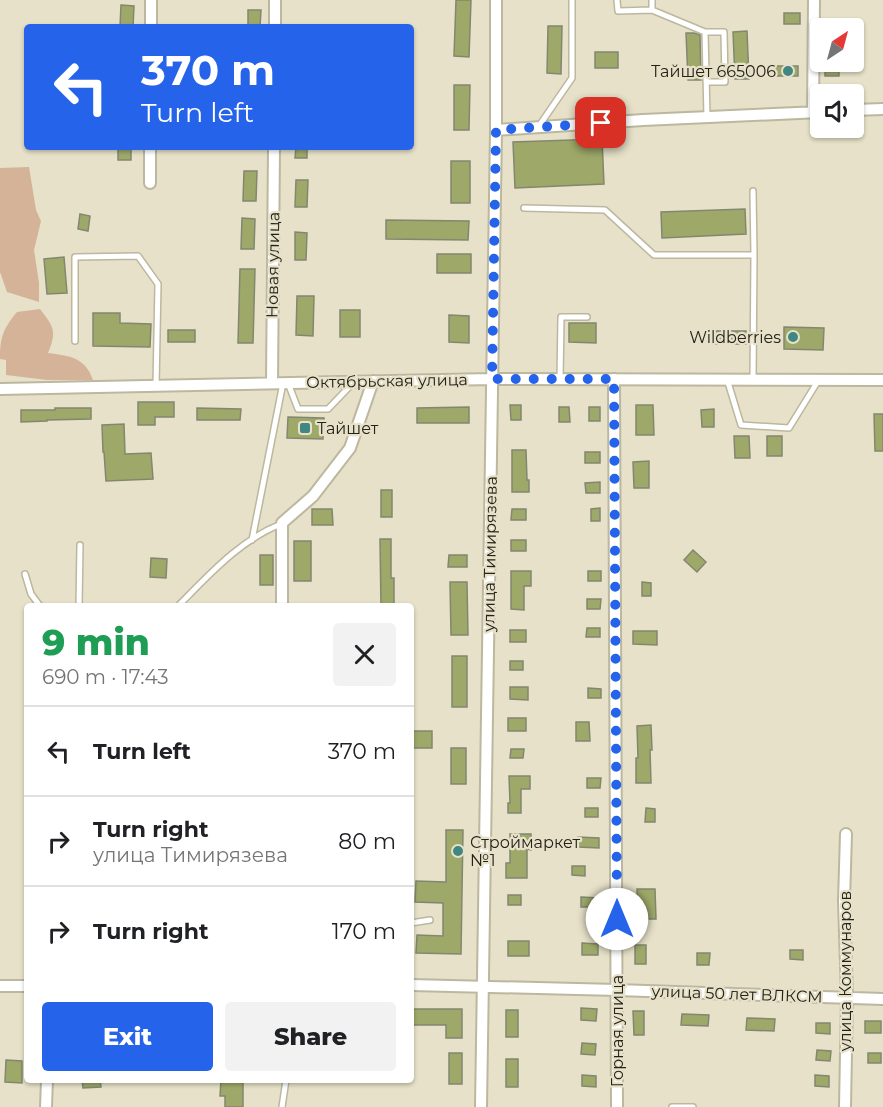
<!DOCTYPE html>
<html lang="en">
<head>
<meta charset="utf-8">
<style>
  :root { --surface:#fff; --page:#f2f2f2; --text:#202124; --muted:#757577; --line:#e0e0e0; --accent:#2563eb }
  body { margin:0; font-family:Montserrat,sans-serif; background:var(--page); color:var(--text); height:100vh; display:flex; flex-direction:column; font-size:22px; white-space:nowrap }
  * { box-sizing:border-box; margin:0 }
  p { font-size:20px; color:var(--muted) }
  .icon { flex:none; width:33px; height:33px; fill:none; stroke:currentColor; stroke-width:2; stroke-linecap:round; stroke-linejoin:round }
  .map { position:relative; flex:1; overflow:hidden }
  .side { position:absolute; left:24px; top:603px; width:390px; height:480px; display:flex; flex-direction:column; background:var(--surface); border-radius:6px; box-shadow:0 2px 4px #0004 }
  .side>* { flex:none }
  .top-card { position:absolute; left:24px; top:24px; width:390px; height:126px; border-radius:6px; box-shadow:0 2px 4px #0004; background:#2563eb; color:#fff; overflow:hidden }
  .needle { width:39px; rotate:36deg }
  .tools { position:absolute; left:810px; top:18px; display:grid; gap:12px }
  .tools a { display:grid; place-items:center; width:54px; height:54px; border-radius:6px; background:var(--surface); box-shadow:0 2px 4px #0004; font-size:30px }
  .pin { position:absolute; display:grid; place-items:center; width:51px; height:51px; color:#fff; margin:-26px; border-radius:12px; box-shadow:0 3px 9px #0006 }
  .me { position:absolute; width:66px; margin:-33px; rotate:0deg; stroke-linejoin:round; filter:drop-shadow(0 0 4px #0008) }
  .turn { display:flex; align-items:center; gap:21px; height:126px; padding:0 18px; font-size:27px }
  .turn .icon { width:78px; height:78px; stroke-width:2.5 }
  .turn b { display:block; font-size:42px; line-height:51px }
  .round { display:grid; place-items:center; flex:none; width:63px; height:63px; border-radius:6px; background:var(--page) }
  .summary { display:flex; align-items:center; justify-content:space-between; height:102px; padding:0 18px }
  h1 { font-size:36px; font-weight:800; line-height:45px; color:#1e9e55 }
  .primary-button { display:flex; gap:12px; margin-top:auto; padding:12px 18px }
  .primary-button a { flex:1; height:69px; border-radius:6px; background:var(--accent); color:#fff; font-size:24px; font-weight:800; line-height:69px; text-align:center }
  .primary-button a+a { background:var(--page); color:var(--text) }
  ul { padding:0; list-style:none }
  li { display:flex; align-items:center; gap:18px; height:90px; padding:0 18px; border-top:2px solid var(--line) }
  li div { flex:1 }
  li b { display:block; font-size:22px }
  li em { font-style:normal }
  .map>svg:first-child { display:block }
  .green { fill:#d4b398 }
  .building { fill:#9ea969; stroke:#838770; stroke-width:1.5 }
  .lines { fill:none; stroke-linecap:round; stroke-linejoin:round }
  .service-casing { stroke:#bcb79f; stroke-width:8 }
  .minor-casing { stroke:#bcb79f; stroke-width:14 }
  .service { stroke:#fff; stroke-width:5 }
  .minor { stroke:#fff; stroke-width:10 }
  .route { stroke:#2563eb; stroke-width:10; stroke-dasharray:0 18 }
  .poi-dot { fill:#408783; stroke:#e6e1c8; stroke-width:2 }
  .labels { text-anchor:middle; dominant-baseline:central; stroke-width:4.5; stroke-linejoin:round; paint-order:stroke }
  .poi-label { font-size:16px; fill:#232118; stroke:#e6e1c8; text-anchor:end }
  .street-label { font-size:16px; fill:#232118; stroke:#e6e1c8 }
</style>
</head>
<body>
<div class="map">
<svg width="883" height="1107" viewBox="0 0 883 1107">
  <rect width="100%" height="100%" fill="#e6e1c8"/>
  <path class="green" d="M29,167L36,210L41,221L34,250L39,283V302L7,292L0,272V168Z
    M40,309C54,327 57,331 48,353C70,356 85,357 93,380H47L6,375V360L0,359C0,337 3,329 17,312Z"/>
  <path class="building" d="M456,0H471L469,57L454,56Z
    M121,5L134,6L133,27H120Z
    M248,10H261L260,27H248Z
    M784,13H800V24H784Z
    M548,26H562L561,74L547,73Z
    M747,31L749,79H735L733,32Z
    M686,33H694L700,35L701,80H688Z
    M595,52H618V68H595Z
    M825,65H839V76H825Z
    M774,66H798V76H774Z
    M454,85H470L469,130H454Z
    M602,139L604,184L515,188L513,142Z
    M118,147H131V160H118Z
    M296,147H307V158H295Z
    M451,161H470V203H451Z
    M244,171H257L256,201H243Z
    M296,180H308L307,207H295Z
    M745,209L746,234L662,238L661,212Z
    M80,214L90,216L88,231L78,229Z
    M242,218L255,219L254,249H241Z
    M386,220L469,221L468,240L386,239Z
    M295,232L307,233L306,260H295Z
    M437,254H471V273H437Z
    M64,257L67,293L47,294L44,259Z
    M240,269H255L253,343H238Z
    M297,296H314L313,336L296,335Z
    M340,310H360V337H340Z
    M93,313H120V323L151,324L150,347L93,346Z
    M449,315L469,316V343L449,342Z
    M569,323H596V343L569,342Z
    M784,327L824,328L823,350L784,349Z
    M168,330H195V342H168Z
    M715,331H746V344H715Z
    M138,402H174V417H155V425H138Z
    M510,405H521V420H511Z
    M636,405H653L654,435H636Z
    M469,407V423H417V408Z
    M559,407H569L570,422H559Z
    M589,407H600V421H589Z
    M55,408H91V419L47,420V421L21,422V410H55Z
    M197,408L241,409L240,420H197Z
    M714,409V427H702L701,410Z
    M874,414H883V451H875Z
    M288,417L324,418L323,439L287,438Z
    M124,424L125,454L151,453L153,479L106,481L104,452H103L102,425Z
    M734,436H749L750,458H735Z
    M767,436H782V456H767Z
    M512,450H526L527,480H529V492H512Z
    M585,452H600V463H585Z
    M649,461V488H634L633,462Z
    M600,482V493H586L585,483Z
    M381,490H392V517H381Z
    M600,508V521H591V509Z
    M312,509H332L333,525H312Z
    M512,509H526V520H511Z
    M380,539H391V578H394V606H381Z
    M511,540H526V551H511Z
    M294,541H311V581H294Z
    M693,550L706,562L697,572L684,560Z
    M260,555H273V585H260Z
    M449,555H467V567H448Z
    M151,558L167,559L166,578L150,577Z
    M511,571H531V586H524V610L511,609Z
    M588,571H601V581H588Z
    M450,582H467L468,635H451Z
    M642,582L651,583V596H642Z
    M587,599H601L600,609H587Z
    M587,628H600V637H586Z
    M510,630H526V642H510Z
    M633,631H657V645L633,644Z
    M452,656H467V707H452Z
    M510,661H523V670H510Z
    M510,687H528V700L510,699Z
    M588,688L601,689V698H588Z
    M508,718H526V731H508Z
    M576,722H589L590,741H576Z
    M651,725L652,750H650L651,783H636V758H638L637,726Z
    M411,731H432V748H411Z
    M451,748H466V784H451Z
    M511,749H524L523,758H510Z
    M509,776H530V789H521V813H508V803H510Z
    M587,778H601L600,788H587Z
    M585,808H598V817H585Z
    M646,808L655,809V822H645Z
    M446,830H463L461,954L416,953L417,935L443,936V903L415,902L416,881L446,882Z
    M510,834H531V850L527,849V878H506V863H510Z
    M578,837L599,838V848L578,847Z
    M572,866H585V876L572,875Z
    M637,889H655L656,919H638Z
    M508,895H521V905H508Z
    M581,897L599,898V907H581Z
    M508,941H529V956H508Z
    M582,943L598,944V955H582Z
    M635,945H646V964H635Z
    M790,950H803V960L790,959Z
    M697,953H710L709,965H697Z
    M581,1008L597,1009L596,1021L581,1020Z
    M411,1009H462V1038H446V1025H411Z
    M506,1010H518V1037H506Z
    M633,1011H644V1035H634Z
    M682,1014L709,1015L708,1026L681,1025Z
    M747,1018L775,1019L774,1031L746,1030Z
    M865,1021H881V1033H865Z
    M816,1023H830V1034L816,1033Z
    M582,1043L596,1044L595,1055L581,1054Z
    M817,1050L831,1051L830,1061L816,1060Z
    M449,1053H462V1084H449Z
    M868,1053H881V1063H868Z
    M506,1059H518V1087H506Z
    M6,1060L22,1061V1083L5,1082Z
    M582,1075L596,1076V1087L582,1086Z
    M815,1075L829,1076V1087L815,1086Z
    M82,1080H100L101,1087L83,1088Z
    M221,1080H243V1107H225V1096H220Z"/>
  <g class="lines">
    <g class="service-casing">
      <path id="service" d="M617,0L618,11L652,10V0
        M652,10L705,32H724L725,82H706
        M705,32L707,117
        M539,126L572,78V0
        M753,191L754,255
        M524,208L605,210L654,255H754L753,379
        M75,341V257L138,256L158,284L156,386
        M560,379L561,317H587
        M727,379L741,425L789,428L818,381
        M288,383L298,409H328L353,383
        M252,540L283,383
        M25,574L31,594L40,606
        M79,606L80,545
        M178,606C209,575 240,540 281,524
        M411,923L430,920
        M282,1107L286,1080
        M672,1107H693"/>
    </g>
    <g class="minor-casing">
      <path id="minor" d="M151,27V0
        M275,27V0
        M854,110L883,109
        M813,112L814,0
        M496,130L643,120L820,112
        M150,183V147
        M614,379L617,1107
        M272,383L274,147
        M0,389L492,379L883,380
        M282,606V523L313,496L350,448L373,381
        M411,985L617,990L883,999
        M0,986H27
        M46,1107L47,1080
        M481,1107L496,130V0
        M845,1107L847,998L844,901L846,834"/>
    </g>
    <use href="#service" class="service"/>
    <use href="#minor" class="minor"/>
  </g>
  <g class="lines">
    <path class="route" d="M601,123L496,130L492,379H614L617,919"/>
  </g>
  <g class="poi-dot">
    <circle cx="788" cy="71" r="6"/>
    <circle cx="793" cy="337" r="6"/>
    <rect x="299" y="422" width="12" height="12" rx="3"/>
    <circle cx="458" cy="851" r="6"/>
  </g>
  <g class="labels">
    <g class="poi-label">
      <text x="776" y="71">Тайшет 665006</text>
      <text x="781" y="337">Wildberries</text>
      <text x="317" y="428" text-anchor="start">Тайшет</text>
      <text x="470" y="842" text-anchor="start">Строймаркет<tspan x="470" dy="18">№1</tspan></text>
    </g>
    <g class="street-label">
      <text transform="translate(273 265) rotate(-89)">Новая улица</text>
      <text transform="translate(387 381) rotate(-1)">Октябрьская улица</text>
      <text transform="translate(490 554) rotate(-89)">улица Тимирязева</text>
      <text transform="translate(845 971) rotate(-90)">улица Коммунаров</text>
      <text transform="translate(737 994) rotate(2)">улица 50 лет ВЛКСМ</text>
      <text transform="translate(617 1031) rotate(-90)">Горная улица</text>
    </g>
  </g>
</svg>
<div class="tools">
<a><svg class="needle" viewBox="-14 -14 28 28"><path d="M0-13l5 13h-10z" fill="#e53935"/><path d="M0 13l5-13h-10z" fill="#757577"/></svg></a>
<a><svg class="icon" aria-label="sound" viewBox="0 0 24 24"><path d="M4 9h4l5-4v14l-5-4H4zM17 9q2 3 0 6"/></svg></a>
</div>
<div class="pin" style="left:601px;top:123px;background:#d93025"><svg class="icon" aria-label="arrive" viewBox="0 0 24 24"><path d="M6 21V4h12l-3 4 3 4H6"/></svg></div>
<svg class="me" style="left:617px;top:919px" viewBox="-20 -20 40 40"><circle r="19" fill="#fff"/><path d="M0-13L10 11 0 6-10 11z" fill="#2563eb"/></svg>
<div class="top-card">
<div class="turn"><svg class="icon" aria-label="left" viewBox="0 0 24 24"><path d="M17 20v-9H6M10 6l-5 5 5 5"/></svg><div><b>370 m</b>Turn left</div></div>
</div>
<section class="side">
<div class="summary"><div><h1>9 min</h1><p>690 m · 17:43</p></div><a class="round"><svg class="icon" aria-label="close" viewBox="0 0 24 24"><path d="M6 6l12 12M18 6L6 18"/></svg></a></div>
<ul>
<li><svg class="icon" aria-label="left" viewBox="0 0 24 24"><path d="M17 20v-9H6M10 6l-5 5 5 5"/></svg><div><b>Turn left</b></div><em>370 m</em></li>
<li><svg class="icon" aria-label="right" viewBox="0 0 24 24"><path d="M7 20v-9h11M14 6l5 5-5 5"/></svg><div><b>Turn right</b><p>улица Тимирязева</p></div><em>80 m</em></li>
<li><svg class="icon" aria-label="right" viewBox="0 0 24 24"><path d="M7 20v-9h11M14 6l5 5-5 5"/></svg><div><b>Turn right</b></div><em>170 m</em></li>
</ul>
<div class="primary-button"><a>Exit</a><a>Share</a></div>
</section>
</div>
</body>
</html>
